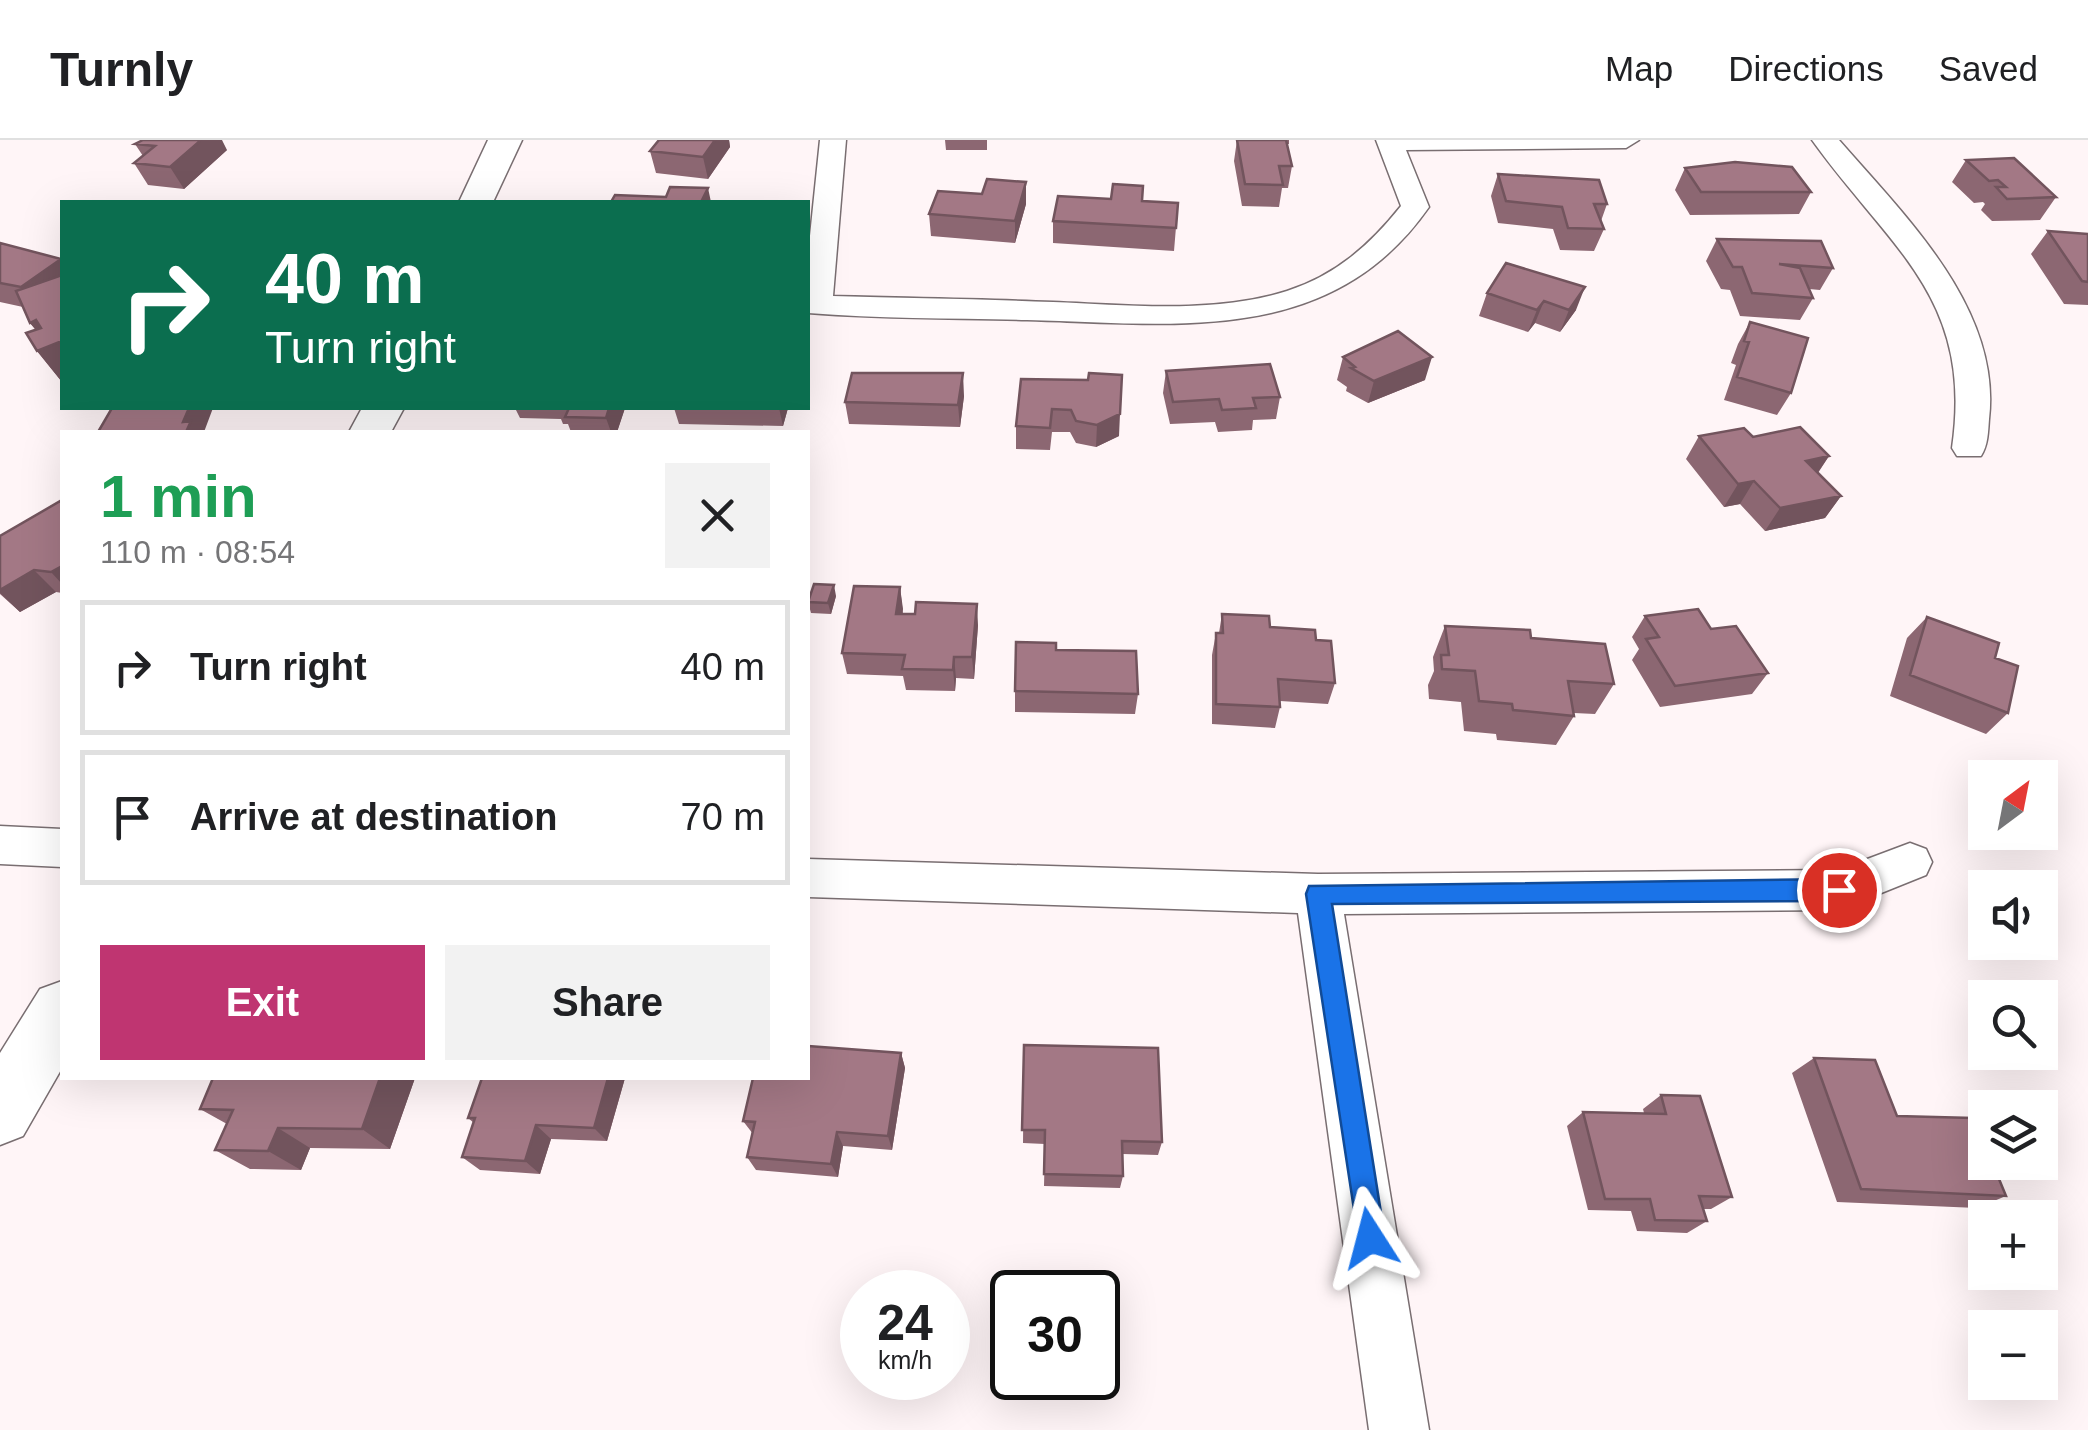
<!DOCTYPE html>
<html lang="en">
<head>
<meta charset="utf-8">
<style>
  :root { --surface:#fff; --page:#f2f2f2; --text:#202124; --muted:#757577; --line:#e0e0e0; --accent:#bf3571 }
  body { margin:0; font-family:Helvetica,sans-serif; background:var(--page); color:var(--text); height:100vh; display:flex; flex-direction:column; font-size:38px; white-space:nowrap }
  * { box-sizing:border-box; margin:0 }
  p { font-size:32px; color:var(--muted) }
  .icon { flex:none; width:55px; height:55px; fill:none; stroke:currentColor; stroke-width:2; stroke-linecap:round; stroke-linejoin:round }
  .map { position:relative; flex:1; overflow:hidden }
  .side { position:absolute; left:60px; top:290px; width:750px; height:650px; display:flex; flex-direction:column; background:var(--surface); border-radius:0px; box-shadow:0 10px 40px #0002 }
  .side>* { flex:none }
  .top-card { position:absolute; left:60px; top:60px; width:750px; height:210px; border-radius:0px; box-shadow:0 10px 40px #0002; background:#0b6e4f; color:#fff; overflow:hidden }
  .needle { width:65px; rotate:32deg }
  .buttons { position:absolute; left:1968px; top:620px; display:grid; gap:20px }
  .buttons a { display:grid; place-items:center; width:90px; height:90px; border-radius:0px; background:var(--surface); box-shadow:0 10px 40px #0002; font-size:50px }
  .speed { position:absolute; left:840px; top:1130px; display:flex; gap:20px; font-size:50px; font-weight:700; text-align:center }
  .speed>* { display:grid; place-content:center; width:130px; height:130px; border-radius:50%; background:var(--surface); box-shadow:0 10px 40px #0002; line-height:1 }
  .speed small { font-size:25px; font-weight:400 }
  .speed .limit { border:5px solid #111; border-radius:15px; background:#fff; color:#111 }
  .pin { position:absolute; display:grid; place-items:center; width:85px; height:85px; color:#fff; margin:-42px; border:5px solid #fff; border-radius:50%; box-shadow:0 2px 10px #0007 }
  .me { position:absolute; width:110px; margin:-55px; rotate:351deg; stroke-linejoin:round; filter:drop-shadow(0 0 8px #0008) }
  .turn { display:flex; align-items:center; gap:35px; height:210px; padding:0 40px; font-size:45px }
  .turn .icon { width:130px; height:130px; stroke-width:2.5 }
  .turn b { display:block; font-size:70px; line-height:85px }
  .round { display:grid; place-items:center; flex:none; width:105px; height:105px; border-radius:0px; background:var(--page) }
  .head { display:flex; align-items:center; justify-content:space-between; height:170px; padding:0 40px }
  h1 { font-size:60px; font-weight:800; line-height:75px; color:#1e9e55 }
  .cta { display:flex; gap:20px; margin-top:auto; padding:20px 40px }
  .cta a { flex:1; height:115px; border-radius:0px; background:var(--accent); color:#fff; font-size:40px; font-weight:800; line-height:115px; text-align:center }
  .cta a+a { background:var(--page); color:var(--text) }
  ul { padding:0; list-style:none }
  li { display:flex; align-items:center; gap:30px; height:135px; margin:0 20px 15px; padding:0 20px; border:5px solid var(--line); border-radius:0px }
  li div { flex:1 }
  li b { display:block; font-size:38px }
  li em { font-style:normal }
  header { display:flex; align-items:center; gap:60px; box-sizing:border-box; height:140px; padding:0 50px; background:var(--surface); border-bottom:2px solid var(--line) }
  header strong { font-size:48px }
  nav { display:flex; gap:55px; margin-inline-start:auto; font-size:35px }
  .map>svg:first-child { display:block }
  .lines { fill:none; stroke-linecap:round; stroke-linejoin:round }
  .street-casing { stroke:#796e71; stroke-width:3 }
  .secondary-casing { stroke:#796e71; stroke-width:3 }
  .street { fill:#fff; fill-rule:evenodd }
  .secondary { fill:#fff; fill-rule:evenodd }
  .wall { fill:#8c6772 }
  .shaded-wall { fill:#72545d }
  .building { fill:#a37885; stroke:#72545d; stroke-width:2.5 }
  .route { fill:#1a73e8; stroke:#114b97; stroke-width:2.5 }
</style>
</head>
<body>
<header>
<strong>Turnly</strong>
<nav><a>Map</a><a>Directions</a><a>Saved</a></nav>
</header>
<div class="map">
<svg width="2088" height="1290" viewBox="0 0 2088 1290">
  <rect width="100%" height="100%" fill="#fff5f7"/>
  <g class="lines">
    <g class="street-casing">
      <path id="street" d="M820,0H846L833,156C906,158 980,159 1053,162C1129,165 1213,174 1287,151C1336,135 1370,105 1401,66L1376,0H1639L1626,8L1406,10L1429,67C1331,207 1178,184 1027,180C955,178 880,179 808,173V115Z
        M1812,0H1839C1905,76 2002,169 1989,279C1988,292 1988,305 1981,316H1957L1952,308C1974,157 1890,109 1812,0Z
        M0,686L62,689V727L0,724Z
        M1910,703L1926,709L1932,722L1926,735L1839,770L1344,774L1429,1290H1369L1298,773L808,757V719L1318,734L1838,730Z"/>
    </g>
    <g class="secondary-casing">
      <path id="secondary" d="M488,0H522L493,62H459Z
        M362,268H404L391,292H349Z
        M62,841V928L23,996L0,1005V913L40,849Z"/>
    </g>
    <use href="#street" class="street"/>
    <use href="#secondary" class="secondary"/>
  </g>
  <path class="wall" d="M659,0H729L730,7L708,39L656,33L650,11Z
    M945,0H987V10H946Z
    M1237,0H1289V4H1287L1292,26L1288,48H1282L1279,67L1242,66L1234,21Z
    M135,4L227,10L184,49L148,45L134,23L143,16Z
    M1966,20L2056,57L2040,80L1992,81L1981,70L1985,64L1983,62L1974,63L1952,42Z
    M1685,28L1811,52L1799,74L1690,75L1675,50Z
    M1498,34L1607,64L1601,81L1604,89L1594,111L1560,110L1553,89L1498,83L1491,56Z
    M982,54L1026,64L1015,103L931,96L929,74Z
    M1142,61L1178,63L1174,111L1053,103V81Z
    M2048,91L2088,94V165L2064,164L2031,114Z
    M1717,99L1833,128L1820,150L1809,149L1813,158L1800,180L1740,176L1730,150L1721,149L1706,121Z
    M0,103L62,120V242L37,211L36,190L30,183L23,167L0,162Z
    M1506,123L1576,170L1560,192L1535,183L1528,192L1479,176L1487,153Z
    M1750,182L1791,253L1777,275L1724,260L1736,225L1731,223L1738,204Z
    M1343,217L1425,240L1368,263L1346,251L1347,247L1337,240Z
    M1166,231L1280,257L1276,279L1253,280L1252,290L1218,292L1215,282L1170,284L1163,253Z
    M1021,239L1119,296L1096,307L1076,303L1070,292H1052L1050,310L1016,309V286Z
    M964,256L960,287L849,284L845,262Z
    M515,268H625L617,292H571L568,284H563L561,279L520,278Z
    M674,268H788L783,286L679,284Z
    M1699,296L1753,297L1829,316L1818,333L1841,356L1825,378L1765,391L1740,364L1724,367L1686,319Z
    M62,360V453L56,452L20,472L0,454V396Z
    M900,447L903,474L978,485L974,539L956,538L955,551L906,550L903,536L847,534L842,513Z
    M836,456L831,474L811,473L808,462Z
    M1222,474L1316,500L1335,543L1328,564L1280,561V567L1275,588L1212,584V515L1216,493H1219Z
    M1645,476L1711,489L1768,533L1752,554L1660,567L1632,520L1639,509L1632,497Z
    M1927,477L1995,518L2008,573L1986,594L1890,556L1907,498Z
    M1445,486L1531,498L1614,544L1595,574L1574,573V576L1556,605L1497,600L1496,594L1464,591L1461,562L1429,559L1428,545L1434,531L1433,517Z
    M1056,510L1138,554L1135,574L1015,572V551Z
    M1024,905L1162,1002L1158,1015L1123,1014V1036L1120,1048L1044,1046L1045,1004L1023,1003Z
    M901,913L905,928L892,1010L843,1006L838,1037L756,1030L747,1017L753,994L743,981Z
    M1814,918L1897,976L2006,1056L1977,1068L1837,1062L1792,933Z
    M415,938L390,1009L310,1008L301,1030L250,1029L215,1010L227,984L200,969Z
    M625,938L607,1001L551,999L540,1034L480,1030L462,1017L474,983L468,978Z
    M1661,955L1732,1057L1711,1069H1703L1707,1081L1687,1093L1637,1091L1631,1071L1588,1070L1567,986L1583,972L1644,973L1643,969Z"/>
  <path class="shaded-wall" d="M201,0H222L227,10L184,49L170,27Z
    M715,0H729L730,7L708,39L703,17Z
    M1026,42V64L1015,103V81Z
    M708,48L711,62H701Z
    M61,119L62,152L39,170L21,147Z
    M1585,147L1576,170L1560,192L1569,170Z
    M1544,161L1535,183L1528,192L1537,170Z
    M36,180L62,201V242L37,211L49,206L30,183Z
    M1432,217L1425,240L1368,263L1374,241Z
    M963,233L964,256L960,287L958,265Z
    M189,268H213L204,292H186L183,282Z
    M609,268H625L617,292H611L606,278Z
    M779,268H788L783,286Z
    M1120,274L1119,296L1096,307L1097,285Z
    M1829,316L1814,338L1806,321Z
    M1754,341L1740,364L1724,367L1738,344Z
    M1841,356L1825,378L1765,391L1780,368Z
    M62,426V444L51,432Z
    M34,430L56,452L20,472L0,453V450Z
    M834,445L836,456L831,474L828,463Z
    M900,447L903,469L899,496L896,474Z
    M977,464L978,485L974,539L972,517Z
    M954,517L956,538L955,551L953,530Z
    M901,913L905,928L892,1010L888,996Z
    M380,938H415L390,1009L362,989Z
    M608,938H625L607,1001L594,988Z
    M536,985L551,999L540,1034L525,1021Z
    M278,988L310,1008L301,1030L268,1011Z
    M837,992L843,1006L838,1037L831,1024Z"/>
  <path class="building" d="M143,0H201L170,27L134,23L155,6L135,4Z
    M659,0H715L703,17L650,11Z
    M1237,0H1286L1292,26H1279L1283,45L1245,44Z
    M2014,18L2056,57L2007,59L1996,47H2006L1998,40L1989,41L1966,20Z
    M1735,22L1792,27L1811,52H1701L1685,28Z
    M1498,34L1599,40L1607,64H1594L1604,89L1568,88L1562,67L1506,61Z
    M987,39L1026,42L1015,81L929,74L938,51L982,54Z
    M1113,44L1143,46L1142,61L1178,63L1176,88L1053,81L1058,56L1111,59Z
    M670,47L708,48L701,62H611L615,55L666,57Z
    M2048,91L2088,94V142L2082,141Z
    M1717,99L1821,101L1833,128L1779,124L1800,128L1813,158L1752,153L1742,127H1733Z
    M0,103L61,119L21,147L0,143Z
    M1506,123L1585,147L1569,170L1544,161L1537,170L1487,153Z
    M62,135V201L37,211L26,193L41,188L36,180L30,183L16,151Z
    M1750,182L1808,198L1791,253L1737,237L1749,202L1744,201Z
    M1398,191L1432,217L1374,241L1351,228L1355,227L1343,217Z
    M1270,224L1280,257L1253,258L1256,268L1222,270L1219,259L1173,262L1166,231Z
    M852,233H963L958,265L845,262Z
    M1089,233L1122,235L1120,274L1097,285L1076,281L1071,270L1052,269L1050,288L1016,286L1021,239L1088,240Z
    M112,268H189L183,282L191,281L186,292H98Z
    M569,268H609L606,278L565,277Z
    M1800,287L1829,316L1806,321L1841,356L1780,368L1754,341L1738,344L1699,296L1744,288L1753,297Z
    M62,360V426L51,432L34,430L0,450V396Z
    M814,444L834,445L828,463L808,462Z
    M854,446L900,447L896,474H915L916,462L977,464L972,517H954L953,530L902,529L905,515L842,513Z
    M1698,469L1711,489L1736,486L1768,533L1675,546L1646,499L1659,497L1645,476Z
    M1222,474L1269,476L1270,487L1315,490L1316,500L1331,501L1335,543L1278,539L1280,567L1216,564V493H1223Z
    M1927,477L1999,503L1995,518L2018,526L2008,573L1910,535Z
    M1445,486L1530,490L1531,498L1605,504L1614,544L1568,541L1574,576L1513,570L1512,564L1479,561L1475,531L1442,529L1441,515H1449Z
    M1016,502L1056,503V510L1136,511L1138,554L1015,551Z
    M1024,905L1158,908L1162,1002L1122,1001L1123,1036L1044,1034L1045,990H1022Z
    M808,906L901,913L888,996L837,992L831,1024L747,1017L755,982L743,981L753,938H808Z
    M1814,918L1875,920L1897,976L1973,978L1985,1007V1022H1992L2006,1056L1861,1049Z
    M213,938H380L362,989L278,988L268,1011L215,1010L233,970L200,969Z
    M482,938H608L594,988L536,985L525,1021L462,1017L475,978H468Z
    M1661,955L1700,956L1732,1057L1699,1056L1707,1081L1655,1080L1650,1059H1605L1583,972L1666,974Z"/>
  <path class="route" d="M1839,739L1851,750L1839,761L1332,764L1385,1098L1381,1109L1370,1113L1360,1109L1306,754L1309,746Z"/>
</svg>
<div class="buttons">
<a><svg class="needle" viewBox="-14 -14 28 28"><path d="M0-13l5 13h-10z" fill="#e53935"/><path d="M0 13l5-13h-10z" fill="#757577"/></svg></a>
<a><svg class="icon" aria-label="sound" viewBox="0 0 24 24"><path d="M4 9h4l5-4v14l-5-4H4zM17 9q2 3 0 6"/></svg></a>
<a><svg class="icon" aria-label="search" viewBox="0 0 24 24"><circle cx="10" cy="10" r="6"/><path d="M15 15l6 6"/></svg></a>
<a><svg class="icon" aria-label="layers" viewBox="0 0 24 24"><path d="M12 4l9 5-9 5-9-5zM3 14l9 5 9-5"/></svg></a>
<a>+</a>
<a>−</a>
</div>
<div class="speed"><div>24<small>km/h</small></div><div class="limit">30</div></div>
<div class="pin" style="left:1839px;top:750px;background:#d93025"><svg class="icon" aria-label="arrive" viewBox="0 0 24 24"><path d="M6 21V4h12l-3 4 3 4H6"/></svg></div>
<svg class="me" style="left:1370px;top:1098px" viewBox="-20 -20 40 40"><path d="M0-17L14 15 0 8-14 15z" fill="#1a73e8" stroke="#fff" stroke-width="4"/></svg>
<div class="top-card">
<div class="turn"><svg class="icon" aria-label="right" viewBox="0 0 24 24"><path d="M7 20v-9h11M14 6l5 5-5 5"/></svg><div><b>40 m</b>Turn right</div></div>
</div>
<section class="side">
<div class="head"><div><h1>1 min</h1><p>110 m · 08:54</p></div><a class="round"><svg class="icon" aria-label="close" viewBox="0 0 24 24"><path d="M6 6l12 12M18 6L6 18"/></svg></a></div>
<ul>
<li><svg class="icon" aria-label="right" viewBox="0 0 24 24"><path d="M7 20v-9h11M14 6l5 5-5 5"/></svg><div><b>Turn right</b></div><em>40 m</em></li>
<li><svg class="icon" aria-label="arrive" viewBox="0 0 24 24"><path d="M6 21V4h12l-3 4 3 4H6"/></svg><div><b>Arrive at destination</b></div><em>70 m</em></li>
</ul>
<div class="cta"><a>Exit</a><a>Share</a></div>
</section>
</div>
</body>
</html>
